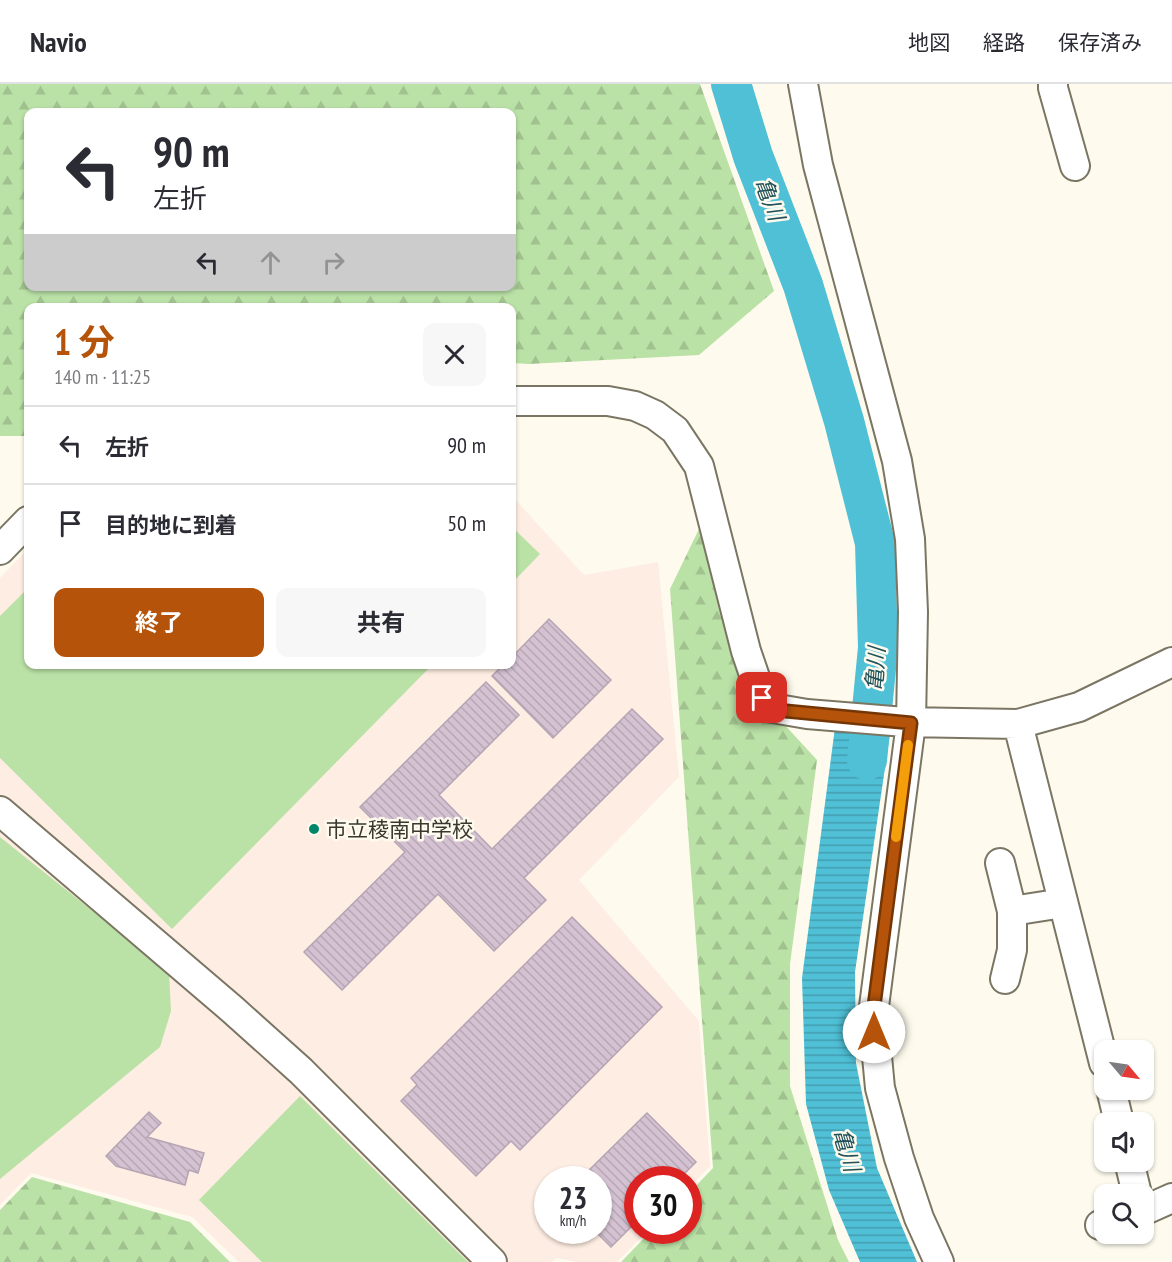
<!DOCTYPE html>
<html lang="ja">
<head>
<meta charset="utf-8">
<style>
  :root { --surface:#fff; --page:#f7f7f7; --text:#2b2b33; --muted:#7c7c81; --line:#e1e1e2; --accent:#b45309 }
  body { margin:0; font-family:"PT Sans Narrow","Noto Sans JP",sans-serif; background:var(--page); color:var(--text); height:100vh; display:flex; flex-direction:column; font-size:22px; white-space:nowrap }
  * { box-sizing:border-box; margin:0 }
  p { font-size:20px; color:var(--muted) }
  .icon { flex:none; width:33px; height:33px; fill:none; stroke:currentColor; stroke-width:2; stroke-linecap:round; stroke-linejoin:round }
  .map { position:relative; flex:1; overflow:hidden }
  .details { position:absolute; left:24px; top:219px; width:492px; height:366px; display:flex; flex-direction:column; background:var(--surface); border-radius:12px; box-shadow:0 2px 4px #0004 }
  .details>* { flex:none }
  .guide { position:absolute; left:24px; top:24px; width:492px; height:183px; border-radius:12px; box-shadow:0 2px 4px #0004; background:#fff; color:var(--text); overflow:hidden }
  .needle { width:39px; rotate:119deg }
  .tools { position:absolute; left:1094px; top:956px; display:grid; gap:12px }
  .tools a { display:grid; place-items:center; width:60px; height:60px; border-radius:12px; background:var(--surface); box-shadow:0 2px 4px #0004; font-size:30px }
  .speed { position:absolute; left:534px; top:1082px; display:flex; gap:12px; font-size:30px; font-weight:700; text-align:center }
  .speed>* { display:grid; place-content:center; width:78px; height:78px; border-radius:50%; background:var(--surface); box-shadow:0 2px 4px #0004; line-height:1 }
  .speed small { font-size:15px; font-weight:400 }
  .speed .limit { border:9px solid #d22; background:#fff; color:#111 }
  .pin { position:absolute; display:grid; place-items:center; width:51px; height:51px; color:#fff; margin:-26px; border-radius:12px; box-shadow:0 3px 9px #0006 }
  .me { position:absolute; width:66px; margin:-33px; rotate:0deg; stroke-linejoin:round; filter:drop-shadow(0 0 4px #0008) }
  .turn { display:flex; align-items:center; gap:21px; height:126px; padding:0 30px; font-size:27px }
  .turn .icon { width:78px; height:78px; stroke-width:2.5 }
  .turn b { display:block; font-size:42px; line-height:51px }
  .lanes { display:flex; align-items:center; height:57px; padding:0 30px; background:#0003; justify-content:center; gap:30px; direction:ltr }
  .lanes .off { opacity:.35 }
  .round { display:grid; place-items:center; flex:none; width:63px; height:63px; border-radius:12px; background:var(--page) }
  .summary { display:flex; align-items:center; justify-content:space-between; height:102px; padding:0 30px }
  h1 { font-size:36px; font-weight:700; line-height:45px; color:var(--accent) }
  .primary-button { display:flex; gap:12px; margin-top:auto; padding:12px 30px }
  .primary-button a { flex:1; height:69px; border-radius:12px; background:var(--accent); color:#fff; font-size:24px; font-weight:700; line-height:69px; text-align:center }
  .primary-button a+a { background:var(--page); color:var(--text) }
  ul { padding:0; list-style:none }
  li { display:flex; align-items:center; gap:18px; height:78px; padding:0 30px; border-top:2px solid var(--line) }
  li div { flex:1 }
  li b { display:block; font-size:22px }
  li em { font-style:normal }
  header { display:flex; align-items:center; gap:36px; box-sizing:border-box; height:84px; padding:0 30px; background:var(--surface); border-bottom:2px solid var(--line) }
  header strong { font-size:28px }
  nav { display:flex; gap:33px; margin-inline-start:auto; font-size:21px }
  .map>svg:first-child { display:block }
  .education { fill:#feede2; fill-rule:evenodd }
  .forest { fill:url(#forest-firs); fill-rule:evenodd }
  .pitch { fill:#bae1a6 }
  .water { fill:url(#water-rules) }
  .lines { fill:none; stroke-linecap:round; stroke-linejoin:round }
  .river { stroke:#4fc0d6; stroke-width:40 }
  .building { fill:url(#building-back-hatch); stroke:#b5a4b3; stroke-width:1.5 }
  .minor-casing { stroke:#7b7663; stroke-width:32 }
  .minor { stroke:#fff; stroke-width:28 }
  .route-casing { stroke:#753606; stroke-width:15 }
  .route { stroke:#b45309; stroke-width:10 }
  .slow { stroke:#f59e0b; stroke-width:10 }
  .poi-dot { fill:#028669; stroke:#fefbee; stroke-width:2 }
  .labels { text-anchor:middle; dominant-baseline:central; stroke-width:5; stroke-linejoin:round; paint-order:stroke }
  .poi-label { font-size:21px; fill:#3a372f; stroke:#fefbee; text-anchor:start }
  .water-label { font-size:22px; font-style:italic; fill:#21525b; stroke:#fefbee }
</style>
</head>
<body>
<header>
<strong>Navio</strong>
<nav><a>地図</a><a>経路</a><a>保存済み</a></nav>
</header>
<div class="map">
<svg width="1172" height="1178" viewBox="0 0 1172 1178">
  <defs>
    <pattern id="forest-firs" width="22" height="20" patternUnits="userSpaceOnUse" patternTransform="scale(1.5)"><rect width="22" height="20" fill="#bae1a6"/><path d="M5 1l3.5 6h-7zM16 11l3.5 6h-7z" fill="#a1c28f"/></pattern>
    <pattern id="water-rules" width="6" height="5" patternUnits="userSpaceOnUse" patternTransform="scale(1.5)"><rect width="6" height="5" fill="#4fc0d6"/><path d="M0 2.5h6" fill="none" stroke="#439dae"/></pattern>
    <pattern id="building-back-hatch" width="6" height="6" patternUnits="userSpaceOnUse" patternTransform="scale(1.5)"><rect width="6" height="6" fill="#d4c2d2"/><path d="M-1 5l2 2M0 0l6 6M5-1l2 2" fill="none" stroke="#b7a7b5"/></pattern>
  </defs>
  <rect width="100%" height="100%" fill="#fefbee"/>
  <path class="education" d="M512,412L584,491L658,478L679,693L579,796L699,937L710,1082L689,1104L688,1095H638V1146H648L617,1178H576L557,1174L552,1178H239L192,1133L31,1089L0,1121V494L28,465V580H512ZM548,1095H598V1146H548Z"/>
  <path class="forest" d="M0,0H700L774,207L699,271L529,280L512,279V224H28V352H0ZM28,28H512V202H28Z
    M699,445L752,629L783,639L817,676L790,880V1002L838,1156L849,1178H621L652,1146H688L689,1109L713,1084L670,505Z
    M32,1093L190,1138L230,1178H0V1126Z"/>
  <path class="pitch" d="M512,443L540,470L512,499Z
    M28,504V580L432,581L172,845L0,674V532Z
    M0,753L169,888L171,927L160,963L0,1095Z
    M300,1012L468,1178H262L199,1116Z"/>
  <path class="water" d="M836,636L891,643L855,888L856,979L877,1084L917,1178H860L829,1106L806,1020L802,894Z"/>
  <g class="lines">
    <path class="river" d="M731,0L753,72L803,201L844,337L875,459L878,564L867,676"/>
  </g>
  <path class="building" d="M549,535L611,596L553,654L492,592L504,580H512V573Z
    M486,598L519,631L439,711L492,765L632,625L663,655L524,794L546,816L494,867L438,810L342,906L304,868L405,768L360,723Z
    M572,833L662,923L520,1066L511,1057L476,1092L401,1017L417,1001L411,994Z
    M149,1028L161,1039L147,1053L204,1069L198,1089L189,1086L185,1101L116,1082L106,1072Z
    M647,1029L696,1078L679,1095H638V1136L611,1163L594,1146H598V1095H580Z"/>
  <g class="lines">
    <g class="minor-casing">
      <path id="minor" d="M803,0L818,81L897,377L910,455L913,528L911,639L873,930L880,1004L899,1074L919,1134L939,1178
        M1053,0V4L1075,82
        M512,317H608L635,322L655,331L675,346L699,382L746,567L762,614L772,624L807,630L905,638L1018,640L1079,623L1172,578
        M0,466L28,437
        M1018,640L1104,979
        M0,727L233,926L301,987L492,1178
        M1000,779L1012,827L1063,819
        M1005,895L1012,866V827
        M1111,1005L1119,1038
        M1129,1077L1137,1110
        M1143,1127L1172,1114
        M1100,1141L1104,1140"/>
    </g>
    <use href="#minor" class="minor"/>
  </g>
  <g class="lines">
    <g class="route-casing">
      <path id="route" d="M762,614L772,624L786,627L911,639L873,930L874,948"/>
    </g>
    <use href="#route" class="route"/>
    <path class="slow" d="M896,753L908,661"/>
  </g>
  <circle class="poi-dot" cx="314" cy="745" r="6"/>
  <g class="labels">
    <g class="poi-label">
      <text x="326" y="745">市立稜南中学校</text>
    </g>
    <g class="water-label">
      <text transform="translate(770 115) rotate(69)">亀川</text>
      <text transform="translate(875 585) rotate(-86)">亀川</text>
      <text transform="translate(847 1066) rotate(73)">亀川</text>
    </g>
  </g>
</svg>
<div class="tools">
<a><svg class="needle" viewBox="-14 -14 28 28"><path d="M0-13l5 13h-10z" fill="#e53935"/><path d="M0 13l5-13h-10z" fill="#7c7c81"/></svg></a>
<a><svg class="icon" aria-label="sound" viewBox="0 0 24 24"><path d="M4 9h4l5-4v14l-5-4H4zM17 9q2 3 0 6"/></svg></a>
<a><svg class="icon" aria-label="search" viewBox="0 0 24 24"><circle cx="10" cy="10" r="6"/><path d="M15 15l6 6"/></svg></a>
</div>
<div class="speed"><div>23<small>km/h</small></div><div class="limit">30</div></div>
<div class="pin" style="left:762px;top:614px;background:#d93025"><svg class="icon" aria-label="arrive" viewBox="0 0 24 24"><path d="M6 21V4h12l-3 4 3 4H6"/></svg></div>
<svg class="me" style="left:874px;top:948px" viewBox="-20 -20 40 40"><circle r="19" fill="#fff"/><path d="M0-13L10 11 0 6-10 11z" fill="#b45309"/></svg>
<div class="guide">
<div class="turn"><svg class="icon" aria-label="left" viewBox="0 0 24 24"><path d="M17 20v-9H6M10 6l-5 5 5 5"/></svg><div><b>90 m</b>左折</div></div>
<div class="lanes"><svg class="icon" aria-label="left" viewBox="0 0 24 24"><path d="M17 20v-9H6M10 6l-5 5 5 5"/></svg><svg class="icon off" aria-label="ahead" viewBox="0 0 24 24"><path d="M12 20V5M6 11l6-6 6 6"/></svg><svg class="icon off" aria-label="right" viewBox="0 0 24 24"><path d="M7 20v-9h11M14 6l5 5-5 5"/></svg></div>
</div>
<section class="details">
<div class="summary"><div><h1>1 分</h1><p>140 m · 11:25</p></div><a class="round"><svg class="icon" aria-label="close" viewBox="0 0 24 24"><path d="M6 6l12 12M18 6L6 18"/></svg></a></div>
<ul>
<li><svg class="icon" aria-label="left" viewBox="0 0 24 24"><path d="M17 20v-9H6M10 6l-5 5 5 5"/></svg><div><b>左折</b></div><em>90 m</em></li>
<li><svg class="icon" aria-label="arrive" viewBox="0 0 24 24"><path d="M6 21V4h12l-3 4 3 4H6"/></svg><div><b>目的地に到着</b></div><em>50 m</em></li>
</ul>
<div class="primary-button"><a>終了</a><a>共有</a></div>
</section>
</div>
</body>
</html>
